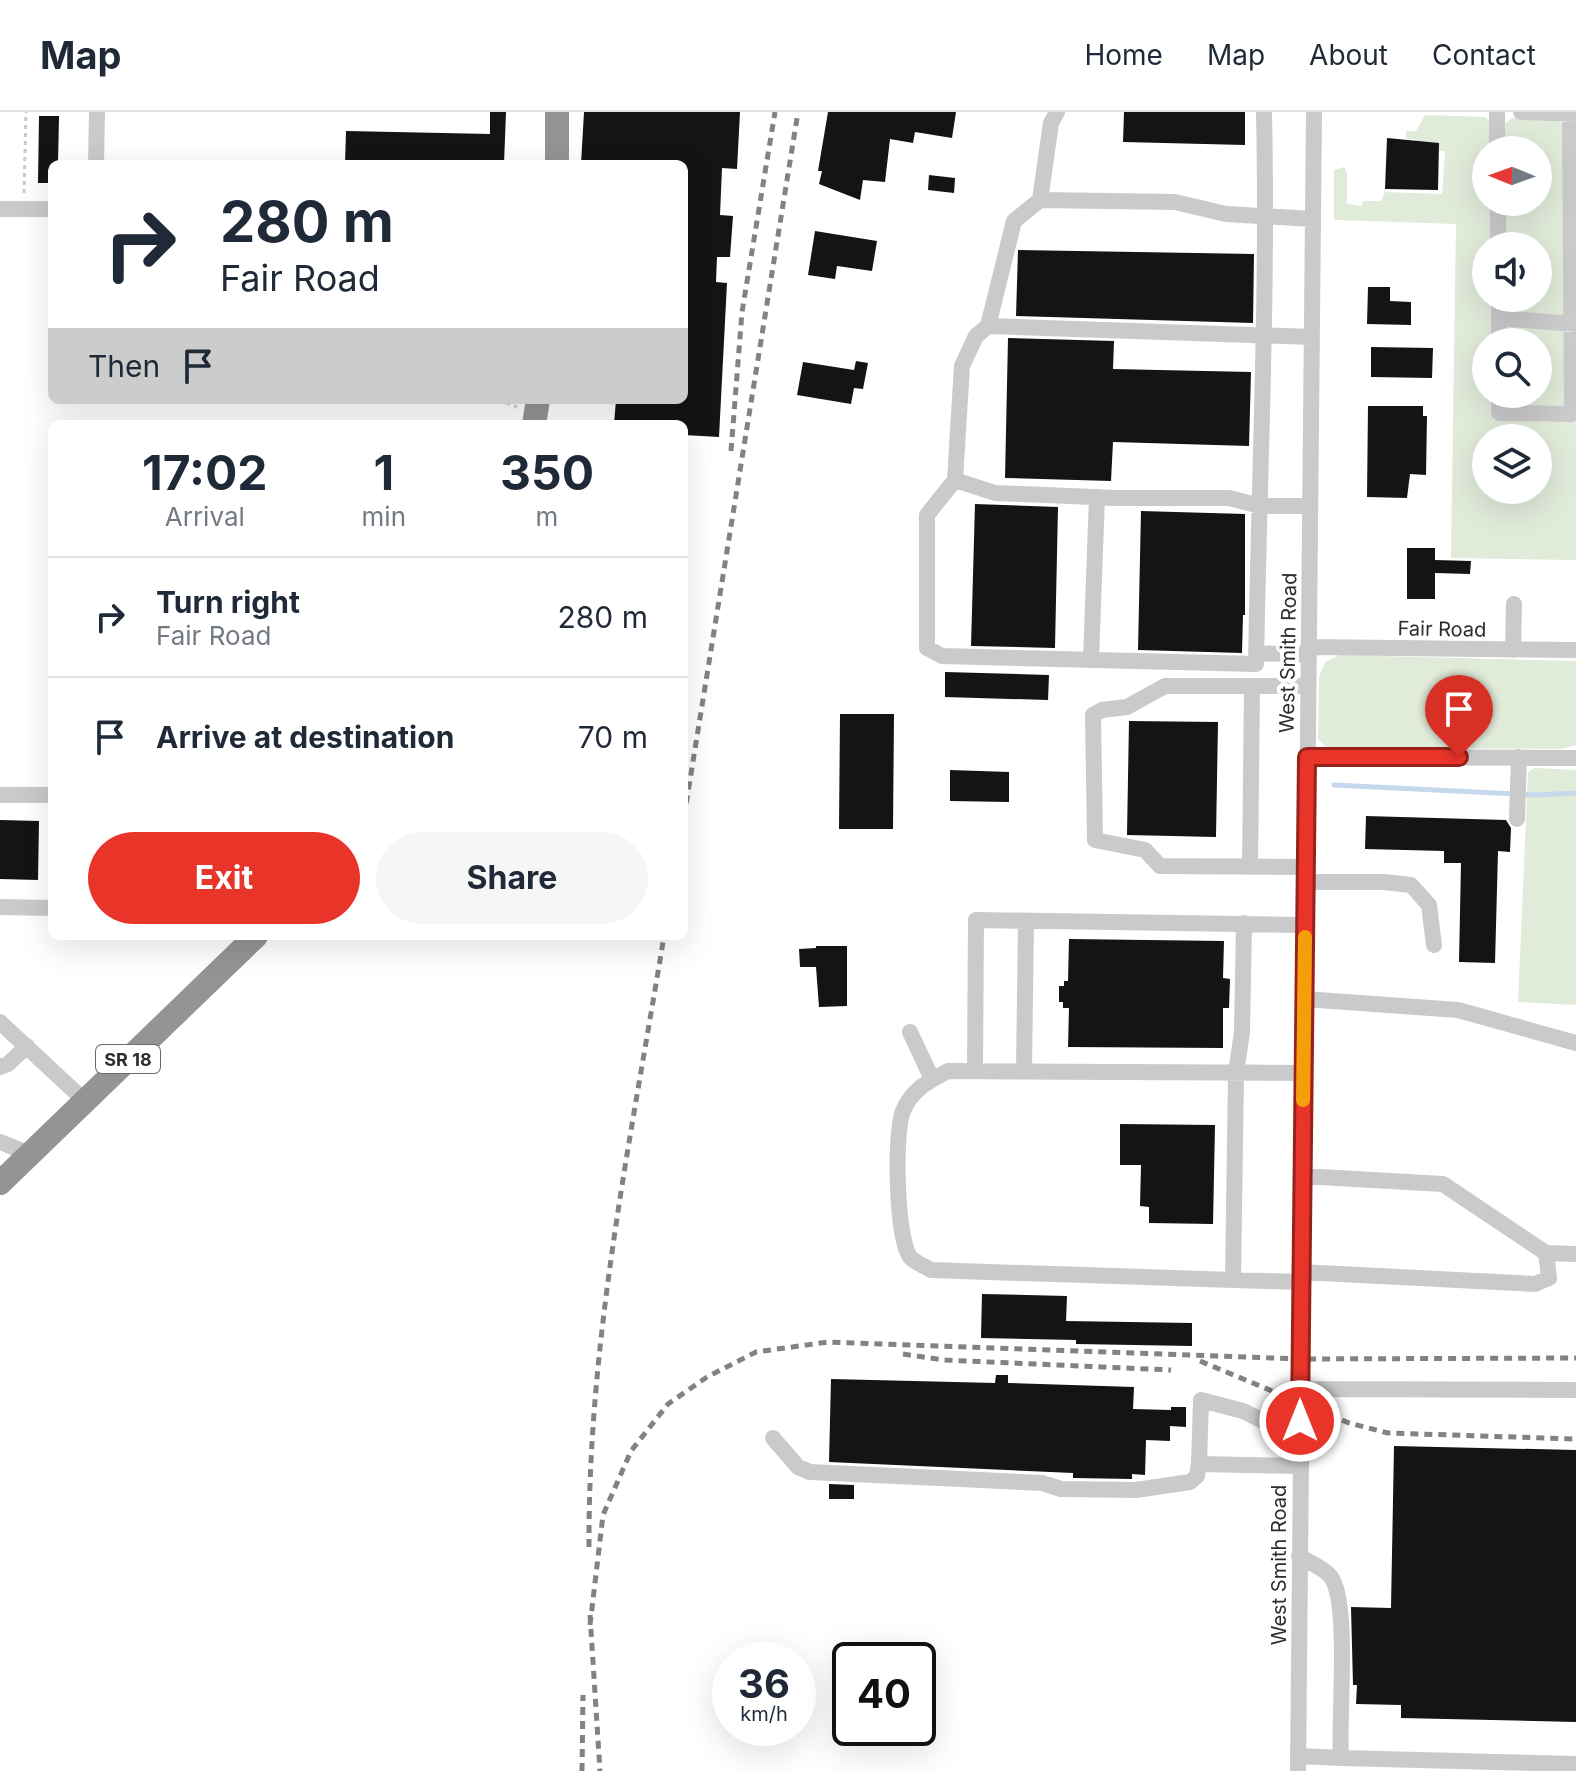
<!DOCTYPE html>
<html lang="en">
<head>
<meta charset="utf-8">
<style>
  :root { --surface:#fff; --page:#f6f6f7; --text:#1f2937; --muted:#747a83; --line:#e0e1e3; --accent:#e9342a }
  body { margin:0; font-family:Inter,sans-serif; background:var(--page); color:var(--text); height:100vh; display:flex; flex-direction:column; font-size:30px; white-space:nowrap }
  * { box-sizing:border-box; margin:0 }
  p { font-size:26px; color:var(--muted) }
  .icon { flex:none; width:44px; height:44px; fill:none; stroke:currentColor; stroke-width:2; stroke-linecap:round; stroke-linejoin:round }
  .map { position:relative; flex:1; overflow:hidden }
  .drawer { position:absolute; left:48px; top:308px; width:640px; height:520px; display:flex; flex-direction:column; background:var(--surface); border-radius:12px; box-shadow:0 8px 32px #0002 }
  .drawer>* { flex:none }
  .hud { position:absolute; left:48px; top:48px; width:640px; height:244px; border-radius:12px; box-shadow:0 8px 32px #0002; background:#fff; color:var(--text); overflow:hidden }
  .needle { width:52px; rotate:271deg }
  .fabs { position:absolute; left:1472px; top:24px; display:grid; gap:16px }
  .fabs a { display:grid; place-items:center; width:80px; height:80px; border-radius:50%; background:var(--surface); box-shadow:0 8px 32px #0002; font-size:40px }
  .speed { position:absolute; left:712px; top:1530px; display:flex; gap:16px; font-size:40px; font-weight:700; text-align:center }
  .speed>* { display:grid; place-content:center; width:104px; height:104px; border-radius:50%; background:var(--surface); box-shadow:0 8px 32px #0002; line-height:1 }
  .speed small { font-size:20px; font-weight:400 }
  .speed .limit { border:4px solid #111; border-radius:12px; background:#fff; color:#111 }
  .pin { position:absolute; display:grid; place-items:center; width:68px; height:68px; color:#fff; margin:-82px -34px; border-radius:50% 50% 50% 0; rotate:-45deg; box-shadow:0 0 8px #0007 }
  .pin .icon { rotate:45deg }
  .me { position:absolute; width:88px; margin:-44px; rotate:0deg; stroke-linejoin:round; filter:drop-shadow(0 0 6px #0008) }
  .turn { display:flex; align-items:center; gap:28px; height:168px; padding:0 40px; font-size:36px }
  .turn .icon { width:104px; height:104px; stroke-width:2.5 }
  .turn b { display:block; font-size:56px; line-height:68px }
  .then { display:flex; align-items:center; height:76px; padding:0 40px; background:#0003; gap:16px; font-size:30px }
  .eta { display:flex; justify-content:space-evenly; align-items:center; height:136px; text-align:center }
  .eta b { font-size:48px; font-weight:700; line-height:56px }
  .action { display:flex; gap:16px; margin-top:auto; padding:16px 40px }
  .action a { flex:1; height:92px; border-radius:48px; background:var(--accent); color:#fff; font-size:32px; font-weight:700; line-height:92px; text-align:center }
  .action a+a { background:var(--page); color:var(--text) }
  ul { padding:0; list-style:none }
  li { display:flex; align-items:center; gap:24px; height:120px; padding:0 40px; border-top:2px solid var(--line) }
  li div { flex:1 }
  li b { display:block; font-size:30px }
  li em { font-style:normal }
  header { display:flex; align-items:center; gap:48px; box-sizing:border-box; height:112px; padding:0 40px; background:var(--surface); border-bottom:2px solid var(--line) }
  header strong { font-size:38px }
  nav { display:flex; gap:44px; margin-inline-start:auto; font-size:28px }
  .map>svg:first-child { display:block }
  .green { fill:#e1ebda; fill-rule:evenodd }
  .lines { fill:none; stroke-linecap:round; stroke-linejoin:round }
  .stream { stroke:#c5d8ec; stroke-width:5 }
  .building { fill:#141414 }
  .path { stroke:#cacaca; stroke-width:3; stroke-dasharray:4 4; stroke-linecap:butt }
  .minor { stroke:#cacaca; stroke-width:16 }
  .highway { stroke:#949494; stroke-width:24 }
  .rail { stroke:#828282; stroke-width:5; stroke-dasharray:8 6; stroke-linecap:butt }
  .route-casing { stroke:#97221b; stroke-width:20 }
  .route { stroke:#e9342a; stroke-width:14 }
  .slow { stroke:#f59e0b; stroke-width:14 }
  .labels { text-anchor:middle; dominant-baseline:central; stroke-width:8; stroke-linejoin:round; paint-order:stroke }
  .shield { fill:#fff; stroke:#6c6c6c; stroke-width:2 }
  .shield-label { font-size:18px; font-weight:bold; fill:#2d2d2d }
  .street-label { font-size:20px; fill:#2d2d2d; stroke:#fff }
</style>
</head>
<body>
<header>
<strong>Map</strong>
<nav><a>Home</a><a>Map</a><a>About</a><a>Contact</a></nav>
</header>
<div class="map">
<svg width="1576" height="1659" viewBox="0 0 1576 1659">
  <rect width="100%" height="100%" fill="#fff"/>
  <path class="green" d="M1425,3L1485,5L1489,9L1491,38H1486V90H1492V134H1486V186H1492V230H1486V282H1493V308L1576,310V448L1451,446L1456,112L1334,108V58L1344,55L1347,61V92L1361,94L1363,89H1381L1385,80L1442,82L1445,39H1439V31L1415,30V27H1406V19H1416ZM1486,326H1538V378H1486Z
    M1512,6L1557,8L1563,13L1566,196L1563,204L1511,201L1504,186H1538V134H1503V90H1538V38H1503V13Z
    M1507,210L1566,216L1567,295H1504V282H1538V230H1504Z
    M1339,543L1576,549V633L1562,637L1327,636L1318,627L1319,565L1325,550Z
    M1535,656L1576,658V893L1518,890L1528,660Z"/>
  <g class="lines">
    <path class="stream" d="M1334,673L1537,683L1576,681"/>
  </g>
  <path class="building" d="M490,0H506L504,52H345L346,19L490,22Z
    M584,0H740L737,57L722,56L720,103L733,104L730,145H717L716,170L727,171L719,325L684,323V312H614L616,288H684V52H581Z
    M828,0H956L952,26L915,20L913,31L890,27L885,70L863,68L860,88L819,72L822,59H818Z
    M1124,0H1245V33L1123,30Z
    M39,4H59L58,52H52V71H38Z
    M1387,26L1439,31L1438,78L1385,77Z
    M929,63L955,66L954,81L928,78Z
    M815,119L877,129L872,159L837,154L835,167L808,163Z
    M1018,138L1254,142L1253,211L1016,204Z
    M1368,175H1390V189L1411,190V213L1367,212Z
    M1008,226L1114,229L1113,257L1251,260L1249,334L1113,330L1111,369L1005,366Z
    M1371,235L1433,236L1432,266L1371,265Z
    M856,249L868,251L863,277L854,276L851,292L797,283L803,250L854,258Z
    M1368,294H1423V304H1427L1426,363L1410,362L1407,386L1367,385Z
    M975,392L1058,395L1055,536L971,534Z
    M1141,399L1245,402V503H1243L1242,541L1138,538Z
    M1407,436H1435V448L1471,449L1470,462L1435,461V487H1407Z
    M945,560L1049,563L1048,588L945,585Z
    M840,602H894L893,717H839Z
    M1129,609L1218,610L1216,725L1127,723Z
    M950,658L1009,660V690L950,689Z
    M1366,704L1506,708L1511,716L1510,740L1498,739L1495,851L1459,850L1461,751H1444V739L1365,737Z
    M0,708L39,709L38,768L0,767Z
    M1069,827L1224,829L1223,866L1230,867L1229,896H1223V936L1068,935L1069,896H1063V890H1059V874H1064V869H1068Z
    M816,834H847V894L819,895L816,855H800L799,837L816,836Z
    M1120,1012L1215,1013L1213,1112L1149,1111V1095L1140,1094L1141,1053H1120Z
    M982,1182L1067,1184L1066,1209L1192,1211V1234L1076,1232V1228L981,1226Z
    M996,1263H1008V1271L1134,1275L1133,1297L1171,1298V1295H1186V1315L1170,1314V1329L1146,1328L1145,1363L1132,1362V1367L1073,1366V1361L829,1350L831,1267L995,1271Z
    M1394,1334L1576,1338V1610L1401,1606V1593L1356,1592L1357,1573H1353L1351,1495L1391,1496Z
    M829,1372L854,1373V1387H829Z"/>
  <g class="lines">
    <path class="path" d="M24,81L26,0
      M499,288L517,295"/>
    <path class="minor" d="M1264,0C1268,184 1259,368 1256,552L942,544L927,536V403L955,368L962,254L976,224L988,214L1312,225
      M1497,0V38
      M1521,0L1576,2
      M96,52L97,0
      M1040,88L1175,90L1226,102L1313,107
      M1498,90V134
      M0,97H52
      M1499,186L1503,201L1511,207L1576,212
      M988,214L1014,109L1040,88L1051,11L1057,0
      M1499,230V193
      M1499,282V301L1572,302L1570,0
      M955,368L995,381L1116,386H1229L1260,394H1310
      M1308,535L1576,538
      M1513,538L1514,492
      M1256,541L1308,543
      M1091,548L1097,385
      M1307,645L1576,646
      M0,683H52
      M1517,707L1519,645
      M1250,755L1252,574
      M1305,755L1160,754L1145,738L1095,728L1093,603L1102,598L1127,595L1165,574H1307
      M1305,770H1384L1411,773L1429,793L1434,833
      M0,795L52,796
      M1244,811L1242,920L1236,961L1233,1168L1301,1170
      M1304,887L1458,898L1576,931
      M0,910L85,989
      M910,920L932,967
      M0,955L8,952L27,934
      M975,958L976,808L1305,813
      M1024,958L1026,809
      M0,1030L30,1042
      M1546,1141L1576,1142
      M1301,1160L1535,1172L1549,1166L1546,1141L1443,1072L1302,1064
      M1233,1168L931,1158C924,1154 914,1150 910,1145C896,1125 894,1021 903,999C912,977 929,969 948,959L1303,961
      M1300,1277L1576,1278
      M773,1326L798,1355L810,1360L1042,1371L1061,1377L1136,1378L1190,1370L1197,1364L1199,1352
      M1300,1354L1199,1352L1201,1288L1243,1299L1300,1327
      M1299,1444C1309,1450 1324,1456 1331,1465C1350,1492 1338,1607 1341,1646L1576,1652
      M1298,1644L1341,1646
      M1298,1659L1314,0"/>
    <path class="highway" d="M557,52V0
      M534,312L538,288
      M0,1071L256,824"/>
    <path class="rail" d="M731,339L742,200L775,0
      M684,705L798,0
      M903,1242L944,1248L1171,1258
      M1200,1249L1349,1311L1388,1321L1576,1327
      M589,1435C588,1229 631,1026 664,824
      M590,1503L600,1659
      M590,1513L603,1403L631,1339L668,1292L707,1265L756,1240L828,1230L1300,1247L1576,1246
      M582,1659L583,1583"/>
  </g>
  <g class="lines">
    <g class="route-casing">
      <path id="route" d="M1300,1309L1307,645H1459"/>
    </g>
    <use href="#route" class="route"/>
    <path class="slow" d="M1303,988L1305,825"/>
  </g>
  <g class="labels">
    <rect class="shield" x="96" y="933" width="64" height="28" rx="6"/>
    <g class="shield-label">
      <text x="128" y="947">SR 18</text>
    </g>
    <g class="street-label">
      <text transform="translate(1442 517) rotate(1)">Fair Road</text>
      <text transform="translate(1288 541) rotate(-89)">West Smith Road</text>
      <text transform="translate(1279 1453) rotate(-90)">West Smith Road</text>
    </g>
  </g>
</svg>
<div class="fabs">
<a><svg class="needle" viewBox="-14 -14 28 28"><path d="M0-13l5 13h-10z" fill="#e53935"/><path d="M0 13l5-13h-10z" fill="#747a83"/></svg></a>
<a><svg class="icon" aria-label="sound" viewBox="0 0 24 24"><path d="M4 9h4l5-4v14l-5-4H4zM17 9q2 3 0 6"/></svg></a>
<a><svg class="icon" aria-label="search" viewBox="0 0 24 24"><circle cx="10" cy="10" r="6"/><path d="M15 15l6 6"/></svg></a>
<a><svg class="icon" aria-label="layers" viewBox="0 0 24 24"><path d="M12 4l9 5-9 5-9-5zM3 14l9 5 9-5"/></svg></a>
</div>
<div class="speed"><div>36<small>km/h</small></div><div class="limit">40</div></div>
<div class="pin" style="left:1459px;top:645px;background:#d93025"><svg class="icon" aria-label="arrive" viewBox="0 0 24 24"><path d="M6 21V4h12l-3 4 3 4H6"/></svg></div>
<svg class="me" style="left:1300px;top:1309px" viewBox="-20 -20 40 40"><circle r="17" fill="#e9342a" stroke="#fff" stroke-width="3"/><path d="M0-11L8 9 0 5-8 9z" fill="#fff"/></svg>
<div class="hud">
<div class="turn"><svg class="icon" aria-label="right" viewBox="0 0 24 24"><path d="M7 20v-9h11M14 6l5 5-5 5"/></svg><div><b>280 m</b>Fair Road</div></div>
<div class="then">Then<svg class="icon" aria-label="arrive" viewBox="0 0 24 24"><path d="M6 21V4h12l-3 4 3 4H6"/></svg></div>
</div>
<section class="drawer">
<div class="eta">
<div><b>17:02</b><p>Arrival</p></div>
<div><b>1</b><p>min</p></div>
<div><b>350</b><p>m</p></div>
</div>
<ul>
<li><svg class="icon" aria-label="right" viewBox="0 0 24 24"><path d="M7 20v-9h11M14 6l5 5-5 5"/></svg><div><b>Turn right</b><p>Fair Road</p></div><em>280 m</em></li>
<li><svg class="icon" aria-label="arrive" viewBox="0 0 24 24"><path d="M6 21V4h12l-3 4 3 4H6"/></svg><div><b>Arrive at destination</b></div><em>70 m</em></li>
</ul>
<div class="action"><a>Exit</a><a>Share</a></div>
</section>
</div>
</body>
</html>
